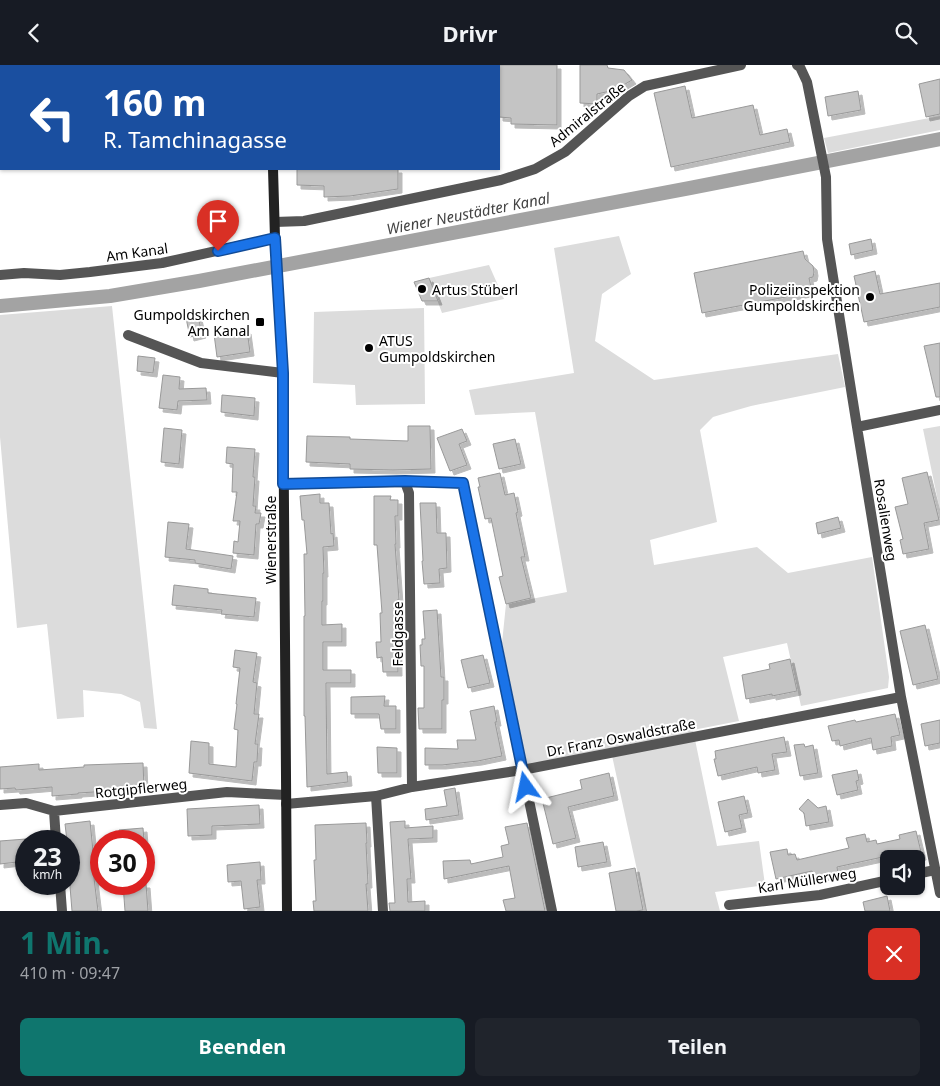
<!DOCTYPE html>
<html lang="de">
<head>
<meta charset="utf-8">
<style>
  :root { --surface:#171b24; --page:#20242c; --text:#f1f3f6; --muted:#9ea1a6; --accent:#0f766e }
  body { margin:0; font-family:"Noto Sans",sans-serif; background:var(--page); color:var(--text); height:100vh; display:flex; flex-direction:column; font-size:19px; white-space:nowrap }
  * { box-sizing:border-box; margin:0 }
  p { font-size:16px; color:var(--muted) }
  .icon { flex:none; width:28px; height:28px; fill:none; stroke:currentColor; stroke-width:2; stroke-linecap:round; stroke-linejoin:round }
  .map { position:relative; height:846px; overflow:hidden }
  .panel { display:flex; flex-direction:column; background:var(--surface); flex:1 }
  .panel>* { flex:none }
  .top-card { position:absolute; left:0px; top:0px; width:500px; height:105px; box-shadow:0 1px 4px #0004; background:#1a4fa0; color:#fff; overflow:hidden }
  .tools { position:absolute; left:880px; top:785px; display:grid; gap:10px }
  .tools a { display:grid; place-items:center; width:45px; height:45px; border-radius:8px; background:var(--surface); box-shadow:0 1px 4px #0004; font-size:25px }
  .speed { position:absolute; left:15px; top:765px; display:flex; gap:10px; font-size:25px; font-weight:700; text-align:center }
  .speed>* { display:grid; place-content:center; width:65px; height:65px; border-radius:50%; background:var(--surface); box-shadow:0 1px 4px #0004; line-height:1 }
  .speed small { font-size:12px; font-weight:400 }
  .speed .limit { border:8px solid #d22; background:#fff; color:#111 }
  .pin { position:absolute; display:grid; place-items:center; width:42px; height:42px; color:#fff; margin:-51px -21px; border-radius:50% 50% 50% 0; rotate:-45deg; box-shadow:0 0 5px #0007 }
  .pin .icon { rotate:45deg }
  .me { position:absolute; width:55px; margin:-28px; rotate:348deg; stroke-linejoin:round; filter:drop-shadow(0 0 4px #0008) }
  .turn { display:flex; align-items:center; gap:18px; height:105px; padding:0 20px; font-size:22px }
  .turn .icon { width:65px; height:65px; stroke-width:2.5 }
  .turn b { display:block; font-size:35px; line-height:42px }
  .round { display:grid; place-items:center; flex:none; width:52px; height:52px; border-radius:8px; background:var(--page) }
  .summary { display:flex; align-items:center; justify-content:space-between; height:85px; padding:0 20px }
  h1 { font-size:30px; font-weight:700; line-height:38px; color:var(--accent) }
  .action { display:flex; gap:10px; margin-top:auto; padding:10px 20px }
  .action a { flex:1; height:58px; border-radius:8px; background:var(--accent); color:#fff; font-size:20px; font-weight:700; line-height:58px; text-align:center }
  .action a+a { background:var(--page); color:var(--text) }
  header { display:flex; justify-content:space-between; align-items:center; height:65px; padding:0 20px; background:var(--surface); font-size:22px; font-weight:700 }
  .map>svg:first-child { display:block }
  .green { fill:#dcdcdc }
  .lines { fill:none; stroke-linecap:round; stroke-linejoin:round }
  .canal { stroke:#a3a3a3; stroke-width:14 }
  .building { fill:#c4c4c4; stroke:#999; filter:url(#shadow) }
  .street { stroke:#555; stroke-width:10 }
  .secondary { stroke:#222; stroke-width:10 }
  .route-casing { stroke:#114b97; stroke-width:12 }
  .route { stroke:#1a73e8; stroke-width:9 }
  .poi-dot { fill:#000; stroke:#fff; stroke-width:2 }
  .labels { text-anchor:middle; dominant-baseline:central; stroke-width:4; stroke-linejoin:round; paint-order:stroke }
  .street-label { font-size:14px; fill:#000; stroke:#fff }
  .poi-label { font-size:14px; fill:#000; stroke:#fff; text-anchor:start }
  .water-label { font-size:15px; font-style:italic; fill:#444; stroke:#fff }
</style>
</head>
<body>
<header><svg class="icon" aria-label="back" viewBox="0 0 24 24"><path d="M15 5l-7 7 7 7"/></svg>Drivr<svg class="icon" aria-label="search" viewBox="0 0 24 24"><circle cx="10" cy="10" r="6"/><path d="M15 15l6 6"/></svg></header>
<div class="map">
<svg width="940" height="846" viewBox="0 0 940 846">
  <defs>
    <filter id="shadow"><feDropShadow dx="4" dy="4" stdDeviation="0" flood-color="#0004"/></filter>
  </defs>
  <rect width="100%" height="100%" fill="#fff"/>
  <path class="green" d="M940,51V65L828,88L824,73Z
    M619,171L631,209L602,229L595,276L654,315L838,289L845,322L751,341L723,349L713,352L700,365L717,457L650,475L654,500L757,482L788,508L872,492L889,612L888,623L801,641L787,578L723,592L739,656L693,665L717,781L759,776L765,820L715,827L720,846H646L611,686L527,700L502,578L506,539L567,527L535,347L475,350L469,325L574,308L554,183Z
    M489,200L504,234L442,248L429,213Z
    M112,241L157,664L144,663L140,637L121,629L83,625L84,652L57,654L47,559L17,563L0,372V250Z
    M424,243L425,339L356,340L355,320L313,318L314,247Z
    M940,361V446L923,364Z"/>
  <g class="lines">
    <path class="canal" d="M0,241L110,231L199,216L690,123L940,74"/>
  </g>
  <path class="building" d="M499,0H557V60L511,59V53L499,52Z
    M580,0H607L608,3L624,5L632,15L615,25L597,29V39L580,38Z
    M940,14V49L926,52L919,19Z
    M685,21L692,53L753,40L760,70L787,64L790,77L671,102L654,28Z
    M858,26L861,45L828,51L825,32Z
    M297,104H398V124L350,131L324,132V121L297,120Z
    M871,174L873,185L851,190L849,179Z
    M803,186L805,194L813,201L814,207L813,212L809,213L812,227L702,248L694,208Z
    M875,206L880,229L940,218V242L864,257L854,211Z
    M429,213L438,236H422L414,217Z
    M198,251L202,269L190,272L186,253Z
    M247,265L250,287L217,292L214,269Z
    M940,278V332H936L924,281Z
    M138,291L155,293L153,308L137,306Z
    M163,310L180,312L179,324L206,323L207,335L178,336L177,345L159,343Z
    M222,330L255,333L254,351L221,347Z
    M408,361H430L431,404L393,405L350,404V399L306,397L307,371L350,372V374L408,376Z
    M164,363L182,365L179,399L161,397Z
    M462,364L467,376L459,379L467,400L450,406L437,373Z
    M515,374L521,399L499,404L493,379Z
    M227,382L255,384L253,412H255L253,441H256L255,448H261L259,459H256L254,490L233,488L234,476L238,477L240,456H233L237,427H232L233,399L226,398Z
    M927,407L939,455L924,458L929,484L903,489L900,475L903,474L895,442L908,439L902,413Z
    M500,408L505,430L514,428L518,447L516,448L525,492H521L531,533L506,539L499,512L503,511L491,453L485,454L478,422H480L478,413Z
    M320,429V438H329L331,469L333,468L334,481L323,482L324,508H323V536H322V560L342,559V577H323V605H351V618H326L327,709L347,707L348,717L307,722L305,651H304V551H305L304,489H307L304,455H302L300,431Z
    M374,431H391L390,435H398V451H395L396,479H395L399,535H397L398,607H383L382,592L377,593L376,577H381L380,548H382L377,480H374Z
    M420,438H436L437,468H446L447,503L439,504L440,518L424,519L422,496H423Z
    M838,452L841,463L818,469L816,458Z
    M168,457L189,459L186,484L233,491L231,504L195,498V495L165,492Z
    M174,520L208,524V528L256,533L254,552L221,549L222,545L172,540Z
    M437,545L441,612H444V635H442V664H419L418,643H424V601H421L420,580H422V574H425L423,546Z
    M925,560L938,614L913,620L900,566Z
    M235,585L257,588L253,617L257,618L254,649H259L255,679H258L257,697H254L252,716L189,708L191,676L209,678V699L236,702L238,665L234,664L237,639H236L240,603L233,602Z
    M483,590L490,618L468,623L461,595Z
    M790,594L797,626L772,631V629L746,634L742,610L770,604L769,599Z
    M385,631L384,641H396V664H381L379,649H351V632Z
    M494,641L497,657H495L502,691L478,696L442,700H425V683L458,684L457,675H476L470,646Z
    M895,649L900,670L891,672L892,681L873,685L871,673L840,681L839,675L832,676L828,661L855,655L856,657Z
    M940,655V678L925,681L921,659Z
    M784,672L787,687L772,689L775,705L758,708L757,702L718,711L714,694H716L715,686Z
    M804,679L805,682L813,680L818,708L800,711L794,680Z
    M377,682L397,683V708H378Z
    M143,698L144,723L111,725V726L78,728V729L52,731V722L16,725L15,723L0,724V702L39,699V705L84,702V700Z
    M857,705L859,715L856,716L858,725L837,730L832,710Z
    M609,708L614,731L568,742L576,773L553,779L542,734L582,724L580,715Z
    M455,723L459,750L426,755L425,744L447,741L444,725Z
    M744,731L748,748L739,750L742,763L725,767L718,737Z
    M808,734L818,743L826,741L829,757L806,761L804,748L799,744Z
    M259,740L260,759L212,761V770L188,771L187,744Z
    M90,756L94,796V813L98,846H72L69,809V776H67L65,759Z
    M405,756V763L433,761V773L408,774L411,814H407L408,837L425,836V846H390L389,838H395L390,757Z
    M366,758L367,778H366L368,819H366L368,846H314L313,836H316L314,795H316L315,760Z
    M527,758L545,846H506L503,835L515,833L509,801L444,814L443,796L470,795L471,799L503,792L501,781L509,779L505,762Z
    M143,763L144,776H120L119,765Z
    M916,766L922,791L908,794H893L892,790L837,802L838,808L814,814L812,806L776,814L770,787L787,784L788,790L795,789L797,795L849,783L846,773L865,769L867,777L876,775L877,779L900,774L899,770Z
    M26,774V796L0,799V776Z
    M603,777L607,797L578,802L575,782Z
    M260,797L261,815H257L260,842L244,844L241,816L228,817L227,800Z
    M635,803L643,845L636,846H616L609,808Z
    M123,819H146L148,846H125Z
    M887,831L890,846H865L863,837Z"/>
  <g class="lines">
    <path class="street" d="M797,0L800,2L807,17L826,112L827,174L857,362L901,632L940,828
      M275,157L304,156L501,115L535,104L565,87L629,31L645,21L741,0
      M0,210L24,208L60,210L90,207L162,198L275,173
      M128,270L201,298L283,308
      M857,362L940,345
      M405,417L409,428L412,722
      M283,419L405,417L463,418L552,846
      M376,731L383,846
      M286,739L376,731L412,722L522,705L901,632
      M0,740L26,738L54,746L227,727L286,730
      M54,746L56,776
      M916,809L935,805
      M60,819L62,846
      M729,840L820,830L889,815"/>
    <path class="secondary" d="M274,1V0
      M273,104L275,173L283,308L287,846"/>
  </g>
  <g class="lines">
    <g class="route-casing">
      <path id="route" d="M218,186L275,173L283,308V419L405,416L463,418L526,722"/>
    </g>
    <use href="#route" class="route"/>
  </g>
  <g class="poi-dot">
    <circle cx="422" cy="224" r="5"/>
    <circle cx="870" cy="232" r="5"/>
    <rect x="255" y="252" width="10" height="10" rx="2.5"/>
    <circle cx="369" cy="283" r="5"/>
  </g>
  <g class="labels">
    <g class="street-label">
      <text transform="translate(587 49) rotate(-39)">Admiralstraße</text>
      <text transform="translate(137 187) rotate(-8)">Am Kanal</text>
      <text transform="translate(886 455) rotate(81)">Rosalienweg</text>
      <text transform="translate(270 475) rotate(-90)">Wienerstraße</text>
      <text transform="translate(397 569) rotate(-90)">Feldgasse</text>
      <text transform="translate(621 672) rotate(-11)">Dr. Franz Oswaldstraße</text>
      <text transform="translate(141 723) rotate(-6)">Rotgipflerweg</text>
      <text transform="translate(807 815) rotate(-9)">Karl Müllerweg</text>
    </g>
    <g class="poi-label">
      <text x="432" y="224">Artus Stüberl</text>
      <text x="860" y="224" text-anchor="end">Polizeiinspektion<tspan x="860" dy="16">Gumpoldskirchen</tspan></text>
      <text x="250" y="249" text-anchor="end">Gumpoldskirchen<tspan x="250" dy="16">Am Kanal</tspan></text>
      <text x="379" y="275">ATUS<tspan x="379" dy="16">Gumpoldskirchen</tspan></text>
    </g>
    <g class="water-label">
      <text transform="translate(468 148) rotate(-11)">Wiener Neustädter Kanal</text>
    </g>
  </g>
</svg>
<div class="tools">
<a><svg class="icon" aria-label="sound" viewBox="0 0 24 24"><path d="M4 9h4l5-4v14l-5-4H4zM17 9q2 3 0 6"/></svg></a>
</div>
<div class="speed"><div>23<small>km/h</small></div><div class="limit">30</div></div>
<div class="pin" style="left:218px;top:186px;background:#d93025"><svg class="icon" aria-label="arrive" viewBox="0 0 24 24"><path d="M6 21V4h12l-3 4 3 4H6"/></svg></div>
<svg class="me" style="left:526px;top:722px" viewBox="-20 -20 40 40"><path d="M0-17L14 15 0 8-14 15z" fill="#1a73e8" stroke="#fff" stroke-width="4"/></svg>
<div class="top-card">
<div class="turn"><svg class="icon" aria-label="left" viewBox="0 0 24 24"><path d="M17 20v-9H6M10 6l-5 5 5 5"/></svg><div><b>160 m</b>R. Tamchinagasse</div></div>
</div>
</div>
<section class="panel">
<div class="summary"><div><h1>1 Min.</h1><p>410 m · 09:47</p></div><a class="round" style="background:#d93025;color:#fff"><svg class="icon" aria-label="close" viewBox="0 0 24 24"><path d="M6 6l12 12M18 6L6 18"/></svg></a></div>
<div class="action"><a>Beenden</a><a>Teilen</a></div>
</section>
</body>
</html>
